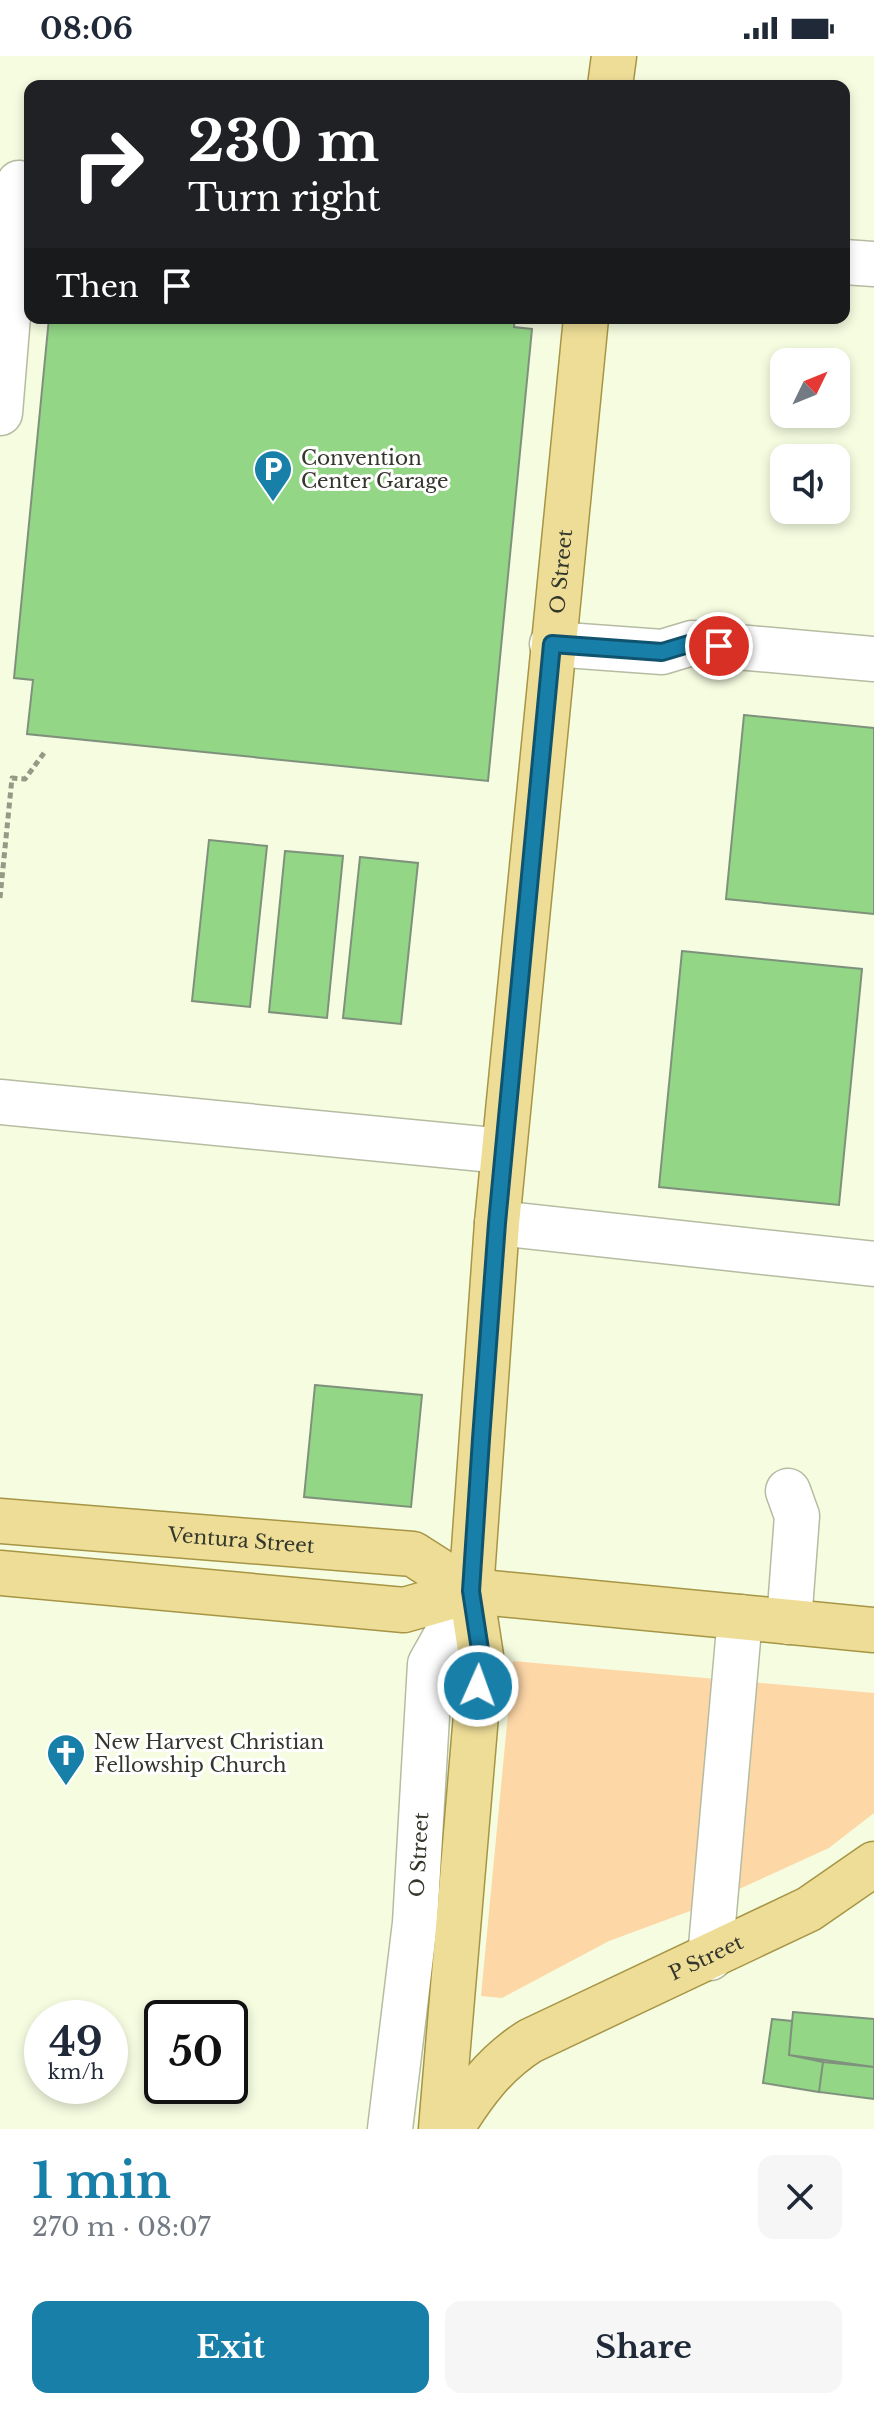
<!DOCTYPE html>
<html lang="en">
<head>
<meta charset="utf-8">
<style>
  :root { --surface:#fff; --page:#f6f6f7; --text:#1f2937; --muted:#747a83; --accent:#187fa9 }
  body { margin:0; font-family:"Libre Baskerville",serif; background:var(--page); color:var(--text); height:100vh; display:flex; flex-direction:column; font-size:30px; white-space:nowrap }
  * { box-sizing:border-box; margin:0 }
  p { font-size:26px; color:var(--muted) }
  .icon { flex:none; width:44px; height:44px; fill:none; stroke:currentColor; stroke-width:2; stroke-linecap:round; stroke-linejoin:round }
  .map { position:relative; height:2073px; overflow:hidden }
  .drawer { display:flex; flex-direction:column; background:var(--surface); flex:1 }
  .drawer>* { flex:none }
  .banner { position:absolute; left:24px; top:24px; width:826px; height:244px; border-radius:16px; box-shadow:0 4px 12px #0003; background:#202124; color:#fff; overflow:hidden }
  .needle { width:52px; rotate:47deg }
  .controls { position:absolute; left:770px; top:292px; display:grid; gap:16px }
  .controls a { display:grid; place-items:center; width:80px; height:80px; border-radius:16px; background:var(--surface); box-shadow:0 4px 12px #0003; font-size:40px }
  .speed { position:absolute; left:24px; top:1944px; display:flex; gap:16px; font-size:40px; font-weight:700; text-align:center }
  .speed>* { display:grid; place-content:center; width:104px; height:104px; border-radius:50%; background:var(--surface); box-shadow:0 4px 12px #0003; line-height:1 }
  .speed small { font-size:20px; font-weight:400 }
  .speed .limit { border:4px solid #111; border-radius:12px; background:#fff; color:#111 }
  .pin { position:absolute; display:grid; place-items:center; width:68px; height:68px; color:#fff; margin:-34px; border:4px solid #fff; border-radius:50%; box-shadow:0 2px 8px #0007 }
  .me { position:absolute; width:88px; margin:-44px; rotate:2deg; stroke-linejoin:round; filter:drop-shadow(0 0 6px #0008) }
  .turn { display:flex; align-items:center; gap:28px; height:168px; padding:0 32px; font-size:36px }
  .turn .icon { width:104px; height:104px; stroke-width:2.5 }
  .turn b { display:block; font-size:56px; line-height:68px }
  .then { display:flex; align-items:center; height:76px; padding:0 32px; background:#0003; gap:16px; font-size:30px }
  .round { display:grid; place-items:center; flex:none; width:84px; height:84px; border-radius:16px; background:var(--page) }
  .headline { display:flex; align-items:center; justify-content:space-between; height:136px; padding:0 32px }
  h1 { font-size:48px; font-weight:800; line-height:60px; color:var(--accent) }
  .button { display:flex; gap:16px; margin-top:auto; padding:16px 32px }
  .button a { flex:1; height:92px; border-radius:16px; background:var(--accent); color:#fff; font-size:32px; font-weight:800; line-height:92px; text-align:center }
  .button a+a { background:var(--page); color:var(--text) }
  .status { display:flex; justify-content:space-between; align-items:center; height:56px; padding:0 40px; background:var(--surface); direction:ltr }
  .status svg { height:22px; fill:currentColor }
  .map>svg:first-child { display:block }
  .green { fill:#fed7a7 }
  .building { fill:#92d686; stroke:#7f917c; stroke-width:2 }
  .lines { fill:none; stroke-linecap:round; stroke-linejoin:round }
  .minor-casing { stroke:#b6bca2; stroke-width:47 }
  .major-casing { stroke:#a69545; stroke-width:47 }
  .path { stroke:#959a86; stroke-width:5; stroke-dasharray:6 4; stroke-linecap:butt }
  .minor { stroke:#fff; stroke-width:44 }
  .major { stroke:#eedd97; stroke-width:44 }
  .route-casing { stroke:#10536e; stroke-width:20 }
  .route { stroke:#187fa9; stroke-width:14 }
  .labels { text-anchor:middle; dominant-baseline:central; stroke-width:6; stroke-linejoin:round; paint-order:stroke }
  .poi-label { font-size:20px; fill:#34372c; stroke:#fff; text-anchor:start }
  .street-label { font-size:20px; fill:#34372c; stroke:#fff }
</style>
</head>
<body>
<div class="status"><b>08:06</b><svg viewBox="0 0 49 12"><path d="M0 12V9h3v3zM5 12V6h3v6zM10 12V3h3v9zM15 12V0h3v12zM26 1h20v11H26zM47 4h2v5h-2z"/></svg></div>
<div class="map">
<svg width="874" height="2073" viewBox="0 0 874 2073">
  <rect width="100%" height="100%" fill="#f5fce0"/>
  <path class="green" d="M513,1605L874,1637V1757L829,1792L693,1854L609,1885L502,1942L481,1940Z"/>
  <path class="building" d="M49,262H515L514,271L532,273L488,725L27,678L33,624L14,622Z
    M744,659L874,672V858L726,843Z
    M209,784L267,790L250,951L192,945Z
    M285,795L343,800L327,962L269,956Z
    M360,801L418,807L401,968L343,962Z
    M682,895L862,913L839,1149L659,1131Z
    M315,1329L422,1339L411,1451L304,1441Z
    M793,1956L874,1963V2011L789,1999Z
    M772,1963L792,1965L789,1999L823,2006L819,2036L763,2027Z
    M823,2006L874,2011V2043L819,2036Z"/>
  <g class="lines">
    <g class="minor-casing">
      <g id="minor">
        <path d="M844,206L874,208"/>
        <path d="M0,357L19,127"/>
        <path d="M552,588L662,596L692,587L874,603"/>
        <path d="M0,1046L503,1095"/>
        <path d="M497,1167L874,1208"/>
        <path d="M788,1435L797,1460L789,1566"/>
        <path d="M710,1902L740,1561"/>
        <path id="s1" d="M390,2073L415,1867L430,1608L471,1535"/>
      </g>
    </g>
    <g class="major-casing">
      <g id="major">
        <path d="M610,30L614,0"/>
        <path id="s2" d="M0,1465L413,1498L471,1535"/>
        <path d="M0,1517L404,1554L471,1535L874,1574"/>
        <path id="s3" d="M441,2073L481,1600L471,1535L497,1167L586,262"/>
        <path id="s4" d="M451,2073C473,2037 494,2008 530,1985L809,1853L874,1808"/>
      </g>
    </g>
    <path class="path" d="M0,842L12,722L25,723L44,697"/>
    <use href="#minor" class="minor"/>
    <use href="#major" class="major"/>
  </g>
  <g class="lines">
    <g class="route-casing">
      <path id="route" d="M478,1630L481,1600L471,1535L481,1383L497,1167L552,588L662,596L692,587L719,590"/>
    </g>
    <use href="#route" class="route"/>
  </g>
  <defs>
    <g id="parking-pin" transform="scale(2)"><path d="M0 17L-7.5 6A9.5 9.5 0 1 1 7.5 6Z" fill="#187fa9" stroke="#fff"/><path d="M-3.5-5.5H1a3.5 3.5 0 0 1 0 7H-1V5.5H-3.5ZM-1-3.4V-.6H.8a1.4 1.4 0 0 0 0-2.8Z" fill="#fff"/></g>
    <g id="church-pin" transform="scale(2)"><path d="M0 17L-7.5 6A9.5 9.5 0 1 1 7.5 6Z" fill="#187fa9" stroke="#fff"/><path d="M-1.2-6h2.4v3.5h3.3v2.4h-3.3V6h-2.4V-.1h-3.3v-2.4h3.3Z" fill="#fff"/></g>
  </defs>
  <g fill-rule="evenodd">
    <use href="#parking-pin" x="273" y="413"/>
    <use href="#church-pin" x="66" y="1697"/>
  </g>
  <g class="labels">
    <g class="poi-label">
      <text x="301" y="402">Convention<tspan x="301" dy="23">Center Garage</tspan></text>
      <text x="94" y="1686">New Harvest Christian<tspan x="94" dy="23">Fellowship Church</tspan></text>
    </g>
    <g class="street-label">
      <text stroke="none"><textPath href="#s3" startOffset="1564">O Street</textPath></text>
      <text stroke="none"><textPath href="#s2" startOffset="242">Ventura Street</textPath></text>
      <text stroke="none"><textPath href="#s1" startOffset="276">O Street</textPath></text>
      <text stroke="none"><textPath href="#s4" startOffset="314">P Street</textPath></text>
    </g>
  </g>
</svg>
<div class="controls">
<a><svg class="needle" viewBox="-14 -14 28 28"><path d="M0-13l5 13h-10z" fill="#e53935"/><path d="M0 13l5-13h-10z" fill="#747a83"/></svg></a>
<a><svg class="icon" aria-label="sound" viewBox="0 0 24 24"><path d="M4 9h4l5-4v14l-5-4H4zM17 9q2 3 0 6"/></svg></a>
</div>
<div class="speed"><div>49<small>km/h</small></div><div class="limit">50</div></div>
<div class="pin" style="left:719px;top:590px;background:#d93025"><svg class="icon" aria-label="arrive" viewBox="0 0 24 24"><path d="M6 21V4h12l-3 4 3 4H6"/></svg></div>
<svg class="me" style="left:478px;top:1630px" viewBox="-20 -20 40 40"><circle r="17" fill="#187fa9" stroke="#fff" stroke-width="3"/><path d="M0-11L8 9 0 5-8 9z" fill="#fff"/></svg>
<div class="banner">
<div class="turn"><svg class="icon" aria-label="right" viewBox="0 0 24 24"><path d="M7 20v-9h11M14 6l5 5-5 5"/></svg><div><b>230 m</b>Turn right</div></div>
<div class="then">Then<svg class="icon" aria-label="arrive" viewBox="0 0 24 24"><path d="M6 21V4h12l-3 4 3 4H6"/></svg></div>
</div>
</div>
<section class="drawer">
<div class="headline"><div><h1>1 min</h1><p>270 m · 08:07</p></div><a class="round"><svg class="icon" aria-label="close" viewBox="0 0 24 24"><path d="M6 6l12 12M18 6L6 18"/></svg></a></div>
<div class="button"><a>Exit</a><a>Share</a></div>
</section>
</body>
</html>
